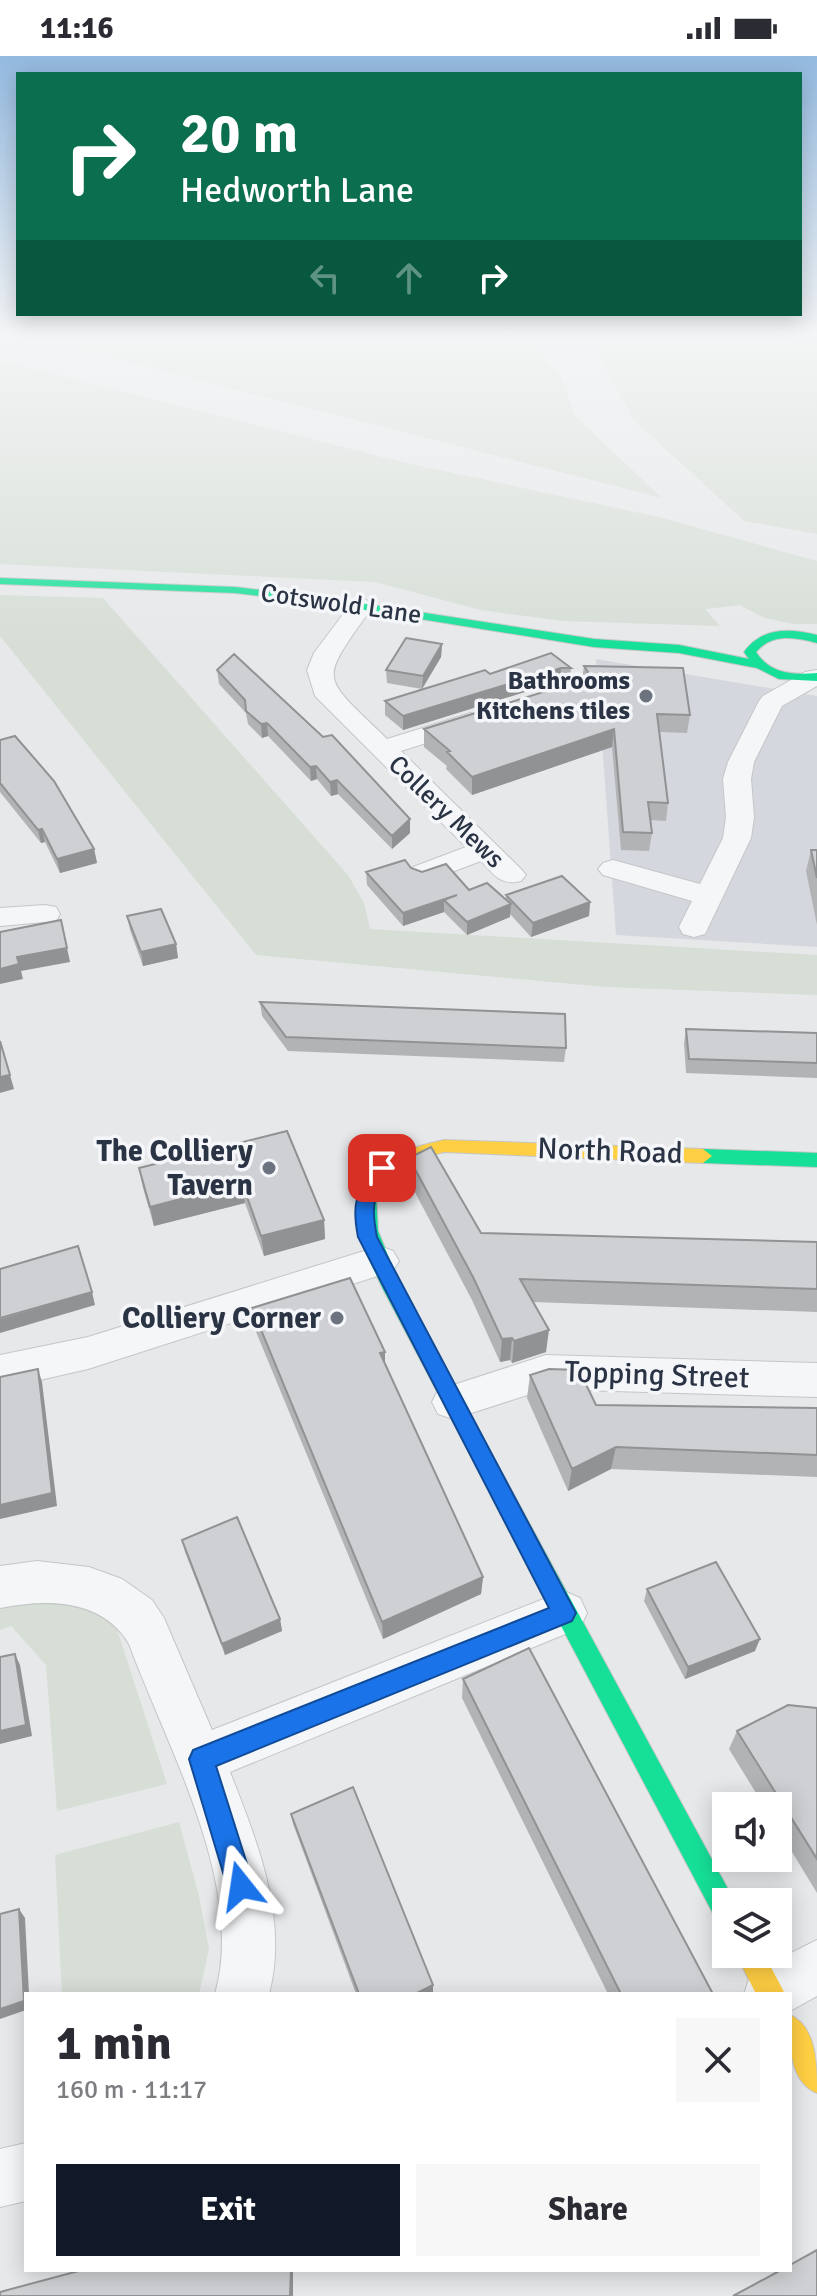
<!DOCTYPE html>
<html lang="en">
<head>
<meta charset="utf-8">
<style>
  :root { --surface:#fff; --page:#f7f7f7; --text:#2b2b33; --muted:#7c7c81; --accent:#111827 }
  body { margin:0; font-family:Signika,sans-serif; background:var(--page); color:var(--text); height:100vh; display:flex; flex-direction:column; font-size:30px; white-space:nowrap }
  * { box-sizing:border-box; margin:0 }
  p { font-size:26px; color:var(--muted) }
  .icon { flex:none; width:44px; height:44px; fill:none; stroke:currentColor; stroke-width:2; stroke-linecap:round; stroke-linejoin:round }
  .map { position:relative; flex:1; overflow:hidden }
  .side { position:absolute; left:24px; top:1936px; width:768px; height:280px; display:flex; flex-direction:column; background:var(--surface); border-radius:0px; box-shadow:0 4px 20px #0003 }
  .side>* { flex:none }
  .top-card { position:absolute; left:16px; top:16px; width:786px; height:244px; border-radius:0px; box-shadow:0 4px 20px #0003; background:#0b6e4f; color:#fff; overflow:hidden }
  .controls { position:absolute; left:712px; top:1736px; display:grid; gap:16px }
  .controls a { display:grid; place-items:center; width:80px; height:80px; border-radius:0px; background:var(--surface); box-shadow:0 4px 20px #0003; font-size:40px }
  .pin { position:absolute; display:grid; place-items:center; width:68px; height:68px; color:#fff; margin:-34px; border-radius:16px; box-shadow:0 4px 12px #0006 }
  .me { position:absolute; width:88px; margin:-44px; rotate:345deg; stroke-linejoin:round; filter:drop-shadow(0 0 6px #0008) }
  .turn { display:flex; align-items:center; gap:28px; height:168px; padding:0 32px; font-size:36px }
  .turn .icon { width:104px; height:104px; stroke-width:2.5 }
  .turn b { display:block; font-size:56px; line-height:68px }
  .lanes { display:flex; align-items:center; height:76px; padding:0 32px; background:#0003; justify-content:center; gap:40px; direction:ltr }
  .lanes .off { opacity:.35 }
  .round { display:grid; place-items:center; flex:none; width:84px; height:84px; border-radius:0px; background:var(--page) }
  .head { display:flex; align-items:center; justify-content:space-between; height:136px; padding:0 32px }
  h1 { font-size:48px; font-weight:800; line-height:60px }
  .action { display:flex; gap:16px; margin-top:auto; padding:16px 32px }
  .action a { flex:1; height:92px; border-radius:0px; background:var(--accent); color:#fff; font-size:32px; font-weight:800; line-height:92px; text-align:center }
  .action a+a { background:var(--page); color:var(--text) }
  .status { display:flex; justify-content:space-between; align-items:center; height:56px; padding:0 40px; background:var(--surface); direction:ltr }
  .status svg { height:22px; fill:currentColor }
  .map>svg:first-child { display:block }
  .built { fill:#d4d7dd }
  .green { fill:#d6ded6 }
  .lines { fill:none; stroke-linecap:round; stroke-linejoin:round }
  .street-casing { stroke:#c4c6c8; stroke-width:2 }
  .fast-casing { stroke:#c4c6c8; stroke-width:2 }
  .slow-casing { stroke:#c4c6c8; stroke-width:2 }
  .street { fill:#f5f6f7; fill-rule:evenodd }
  .fast { fill:#16e098; fill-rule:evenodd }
  .slow { fill:#ffcf43; fill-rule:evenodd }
  .wall { fill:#b1b3b5 }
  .shaded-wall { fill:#909294 }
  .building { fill:#ced0d3; stroke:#909294; stroke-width:2 }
  .route { fill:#1a73e8; stroke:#114b97; stroke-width:2 }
  .poi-dot { fill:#6c737f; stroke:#f4f6f9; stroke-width:3 }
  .labels { text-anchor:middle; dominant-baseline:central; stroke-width:7; stroke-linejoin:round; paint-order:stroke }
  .far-street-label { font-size:26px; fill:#2b3445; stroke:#f4f6f9 }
  .far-poi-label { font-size:26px; font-weight:bold; fill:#2b3445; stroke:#f4f6f9; text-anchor:end }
  .poi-label { font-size:30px; font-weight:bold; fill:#2b3445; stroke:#f4f6f9; text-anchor:end }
  .street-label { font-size:30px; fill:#2b3445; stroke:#f4f6f9 }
</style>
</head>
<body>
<div class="status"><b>11:16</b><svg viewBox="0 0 49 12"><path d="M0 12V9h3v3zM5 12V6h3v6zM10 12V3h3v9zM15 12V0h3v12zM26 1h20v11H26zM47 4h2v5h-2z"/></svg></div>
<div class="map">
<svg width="817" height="2240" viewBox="0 0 817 2240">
  <rect width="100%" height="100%" fill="#e6e8ea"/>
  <path class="built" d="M596,603L817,640V891L616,879Z"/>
  <path class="green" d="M18,278H526L561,321L575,360L662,442Z
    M577,278H817V478L744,465L634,364L592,287Z
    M0,304L402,406L659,461L817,505V568H794L764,562L740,549L705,553L720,570L562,565L481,554L375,526L0,508Z
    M0,539L103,542L348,819L364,847L370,873L817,899V939L606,931L256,899L0,580Z
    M47,1540L82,1549L114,1564L167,1728L57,1755L46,1609L11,1570L0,1574V1553Z
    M179,1766L199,1840L209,1893L199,1938H62L55,1799Z"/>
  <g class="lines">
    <g class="street-casing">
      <path id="street" d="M361,543L369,545L373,550C318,629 319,616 387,683L471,657L480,660L484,665L480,670L401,695L521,813L526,819L521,825C501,830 494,819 481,805L433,823L423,826L413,823L408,817L413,811L466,791L315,640L307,614L314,597L353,545Z
        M817,614V630L782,650L754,706L751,723L754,761L751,782L705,878L694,881L683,878L679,871L692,845L603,819L598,813L603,807L613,804L700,828L723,782L726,761L723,723L728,706L759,645L763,640L805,616Z
        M45,849L56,851L60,858L56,865L0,870V852Z
        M380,1190L393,1195L399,1205L393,1215L88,1313L0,1333V1299L88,1281Z
        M546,1299L817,1307V1341L546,1333L453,1363L438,1358L432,1346L438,1334Z
        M37,1505L89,1511L122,1523L152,1544L164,1562L212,1674L564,1535L580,1542L587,1557L580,1572L230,1716C257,1785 289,1863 269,1938H215C246,1829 166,1689 129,1588C102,1542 46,1543 0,1552V1510Z
        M817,1884V1940L790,1955V1938H744L751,1917Z
        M26,2087V2145L0,2151V2093Z"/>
    </g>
    <g class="fast-casing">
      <path id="fast" d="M0,522L235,531L334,543L594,583L679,589L749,603L744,596C762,571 789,572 817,579V587C795,581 772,577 756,596C770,618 793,619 817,617V625L779,623L757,612L679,597L594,591L334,549L235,537L0,528Z
        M703,1093L817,1097V1111L703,1107L694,1100Z
        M367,1131L373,1133L376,1138L378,1175L401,1231L735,1846H726V1869L717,1865L383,1233C370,1205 346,1164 361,1133Z"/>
    </g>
    <g class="slow-casing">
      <path id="slow" d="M444,1084L703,1093L712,1100L703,1107L444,1096C409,1106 391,1110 373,1143H361L358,1138C374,1100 407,1093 444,1084Z
        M736,1898H764L785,1938H756Z
        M790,1959C817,1971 817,2010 817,2037C788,2025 790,1986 790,1959Z"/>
    </g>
    <use href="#street" class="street"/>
    <use href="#fast" class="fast"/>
    <use href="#slow" class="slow"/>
  </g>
  <path class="wall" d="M442,588L441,601L422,633L387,627L386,614Z
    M551,597L571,612L570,625H560L403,674L385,659V645L490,618Z
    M584,610L690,659L687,677L660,676L668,747L666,765L650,764L652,777L649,795L621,794L612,691L472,739L446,713L447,710L424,691V673L582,624Z
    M217,614L410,763V777L392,793L338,738L331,740L317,723L311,725L268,680L262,682L248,668L246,657L219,628Z
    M0,684L94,793L97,807L60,817L45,786L41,787L0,736Z
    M811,794H817V869L806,815Z
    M411,812L469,834L506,844V839L590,846L589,860L531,881L510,858V861L467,879L444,856L403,870L367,829L366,816Z
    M127,860L176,888L178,902L143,910L130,874Z
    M260,946L566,992L564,1006L288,995L262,960Z
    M686,973L817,977V1022L686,1017L684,987Z
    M287,1075L324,1164L325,1183L264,1200L245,1147L154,1170L143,1132L139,1112Z
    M409,1102L481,1177L817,1186V1256L533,1246L546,1296L512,1307L510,1304L500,1306L472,1244L409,1125Z
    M252,1252L385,1296V1308L483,1521L481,1538L383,1583L254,1271Z
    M530,1319L596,1349L817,1352V1421L611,1413L568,1435L527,1342Z
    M182,1484L280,1563L282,1575L225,1599L185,1496Z
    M647,1533L755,1595L685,1623L644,1545Z
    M463,1623L713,1938H608L462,1642Z
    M817,1652V1837L778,1773V1750H764L729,1693L737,1675Z
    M291,1758L433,1929V1937L430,1938H356L293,1768Z"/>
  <path class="shaded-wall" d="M442,588L441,601L422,633L423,620Z
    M561,612L560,625L403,674V660Z
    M267,667L268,680L262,682L261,668Z
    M614,673L612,691L472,739V721Z
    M316,710L317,723L311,725L310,711Z
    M337,724L338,738L331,740L330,726Z
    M410,763V777L392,793V780Z
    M42,773L45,786L41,787L38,774Z
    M94,793L97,807L60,817L57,803Z
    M457,839L444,844V856L403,870V857Z
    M590,846L589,860L531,881L533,867Z
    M511,848L510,861L467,879V866Z
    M61,864L70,906L21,915L23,923L0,928V913L17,901Z
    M176,888L178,902L143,910L141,896Z
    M10,1019L14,1033L0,1037V1021Z
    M242,1127L245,1147L154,1170L150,1151Z
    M324,1164L325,1183L264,1200L261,1180Z
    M92,1236L95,1249L0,1277V1263Z
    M549,1274L546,1296L512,1307L514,1285Z
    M512,1282L510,1304L500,1306L502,1283Z
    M385,1296V1314L380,1297Z
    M38,1313L42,1326L57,1450L0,1463V1449Z
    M616,1391L611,1413L568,1435L572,1413Z
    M483,1521L481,1538L383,1583L382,1566Z
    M280,1563L282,1575L225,1599L222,1588Z
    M760,1583L755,1595L685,1623L688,1611Z
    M15,1598L20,1609L32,1680L0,1688V1675Z
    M19,1853L25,1862L29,1938H26V1954L0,1963V1953Z
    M433,1929V1937L430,1938H415Z
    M291,2214L293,2215V2240H290Z"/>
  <path class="building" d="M406,582L442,588L423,620L386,614Z
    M551,597L571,612H561L403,660L385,645L485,614L490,618Z
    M234,598L323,681L332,679L410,763L392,780L337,724L330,726L316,710L310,711L267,667L261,668L246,655L245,644L217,614Z
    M584,610L683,612L690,659L657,658L668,747L648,746L652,777L623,776L614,673L472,721L447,696L450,695L424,673L582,624L588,616Z
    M15,680L54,725L94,793L57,803L42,773L38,774L0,727V684Z
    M811,794H817V822Z
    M405,804L411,812L422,816L446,808L469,834L487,827L511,848L467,866L444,844L457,839L403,857L366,816Z
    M562,820L590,846L533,867L506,839Z
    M161,853L176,888L141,896L127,860Z
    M61,864L67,892L17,901L19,908L0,913V876Z
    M260,946L565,958L566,992L286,981Z
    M686,973L817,977V1007L689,1003Z
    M0,985L10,1019L0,1021Z
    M287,1075L324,1164L261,1180L242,1127L150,1151L139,1112Z
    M431,1091L481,1177L817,1186V1233L520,1223L549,1274L514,1285L512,1282L502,1283L473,1221L409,1102Z
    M78,1190L92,1236L0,1262V1213Z
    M350,1222L385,1296L380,1297L483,1521L382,1566L252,1252Z
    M38,1313L52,1437L0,1449V1321Z
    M549,1313L579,1314L596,1349L817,1352V1399L616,1391L572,1413L530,1319Z
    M237,1461L280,1563L222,1588L182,1484Z
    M716,1506L760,1583L688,1611L647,1533Z
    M529,1592L713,1938H621L463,1623Z
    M15,1598L26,1669L0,1675V1601Z
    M788,1649L817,1652V1803L737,1675Z
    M353,1731L433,1929L415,1938H359L291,1758Z
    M19,1853L24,1945L0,1953V1858Z
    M817,2194V2240H733L781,2214H790V2209Z
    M82,2214H291L290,2240H0V2236Z"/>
  <linearGradient id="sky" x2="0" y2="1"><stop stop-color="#93bae0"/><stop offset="0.47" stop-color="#f4f5f6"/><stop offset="1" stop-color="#f4f5f6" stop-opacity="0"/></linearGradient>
  <rect width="817" height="591" fill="url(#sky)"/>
  <path class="route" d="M382,1106L391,1112C374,1142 370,1146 377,1181L576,1557L572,1565L216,1710L254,1830L250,1839L241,1843L231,1839L227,1830L189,1703L193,1694L549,1552L358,1181C351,1145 357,1138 376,1108Z"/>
  <g class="poi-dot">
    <circle cx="646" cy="640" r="8"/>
    <circle cx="269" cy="1112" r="8"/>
    <circle cx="337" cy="1262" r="8"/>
  </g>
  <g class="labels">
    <g class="far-street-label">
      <text transform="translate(341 548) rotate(8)">Cotswold Lane</text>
      <text transform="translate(446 756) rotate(44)">Collery Mews</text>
    </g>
    <g class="far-poi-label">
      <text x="630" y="625">Bathrooms<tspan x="630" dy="30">Kitchens tiles</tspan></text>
    </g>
    <g class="poi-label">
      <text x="253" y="1095">The Colliery<tspan x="253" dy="34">Tavern</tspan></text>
      <text x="321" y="1262">Colliery Corner</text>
    </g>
    <g class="street-label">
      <text transform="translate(610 1095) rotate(2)">North Road</text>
      <text transform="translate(657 1319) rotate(2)">Topping Street</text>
    </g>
  </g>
</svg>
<div class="controls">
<a><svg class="icon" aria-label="sound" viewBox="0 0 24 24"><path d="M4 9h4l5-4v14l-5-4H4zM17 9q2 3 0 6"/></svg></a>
<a><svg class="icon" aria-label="layers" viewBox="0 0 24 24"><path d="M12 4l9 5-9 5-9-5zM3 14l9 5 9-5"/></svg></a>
</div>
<div class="pin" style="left:382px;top:1112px;background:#d93025"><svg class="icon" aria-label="arrive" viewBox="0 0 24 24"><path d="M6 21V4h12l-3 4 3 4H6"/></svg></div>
<svg class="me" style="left:241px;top:1830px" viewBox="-20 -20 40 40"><path d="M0-17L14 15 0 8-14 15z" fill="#1a73e8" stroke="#fff" stroke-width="4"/></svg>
<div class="top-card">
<div class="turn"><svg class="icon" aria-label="right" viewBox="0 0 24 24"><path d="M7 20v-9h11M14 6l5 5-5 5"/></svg><div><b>20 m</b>Hedworth Lane</div></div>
<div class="lanes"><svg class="icon off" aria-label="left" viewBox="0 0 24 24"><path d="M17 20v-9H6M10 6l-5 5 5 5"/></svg><svg class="icon off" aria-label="ahead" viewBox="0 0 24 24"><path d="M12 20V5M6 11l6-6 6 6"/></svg><svg class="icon" aria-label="right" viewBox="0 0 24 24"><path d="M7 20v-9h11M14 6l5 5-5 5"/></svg></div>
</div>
<section class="side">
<div class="head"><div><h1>1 min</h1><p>160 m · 11:17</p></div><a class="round"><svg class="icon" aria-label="close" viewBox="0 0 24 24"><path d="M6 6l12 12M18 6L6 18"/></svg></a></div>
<div class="action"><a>Exit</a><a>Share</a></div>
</section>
</div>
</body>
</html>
